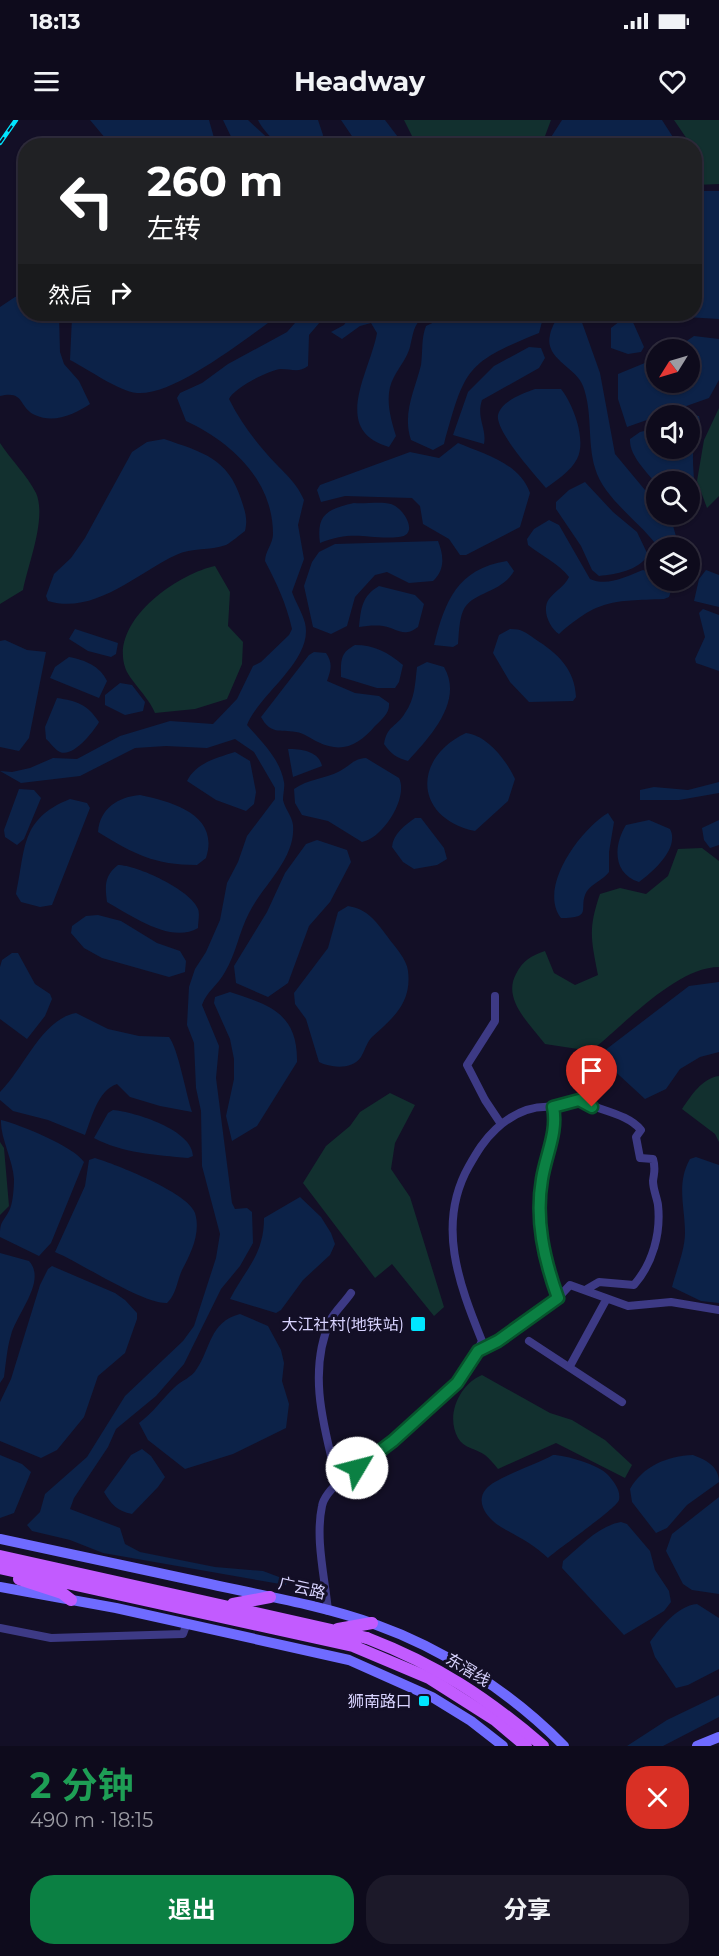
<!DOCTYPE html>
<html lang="zh">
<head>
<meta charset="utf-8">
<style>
  :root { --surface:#0e0b1c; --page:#1c1929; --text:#f1f3f6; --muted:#9b9ba3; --line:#2e2b3b; --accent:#0b8043 }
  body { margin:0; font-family:Montserrat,"Noto Sans SC",sans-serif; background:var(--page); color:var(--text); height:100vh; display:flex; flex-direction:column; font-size:22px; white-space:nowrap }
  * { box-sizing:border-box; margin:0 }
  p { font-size:20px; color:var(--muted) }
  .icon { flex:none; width:33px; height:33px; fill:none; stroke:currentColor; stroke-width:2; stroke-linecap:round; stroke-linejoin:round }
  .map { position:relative; height:1626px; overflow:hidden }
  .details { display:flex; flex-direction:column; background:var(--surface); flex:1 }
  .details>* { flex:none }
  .hud { position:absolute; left:18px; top:18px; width:684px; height:183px; border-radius:24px; box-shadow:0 2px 4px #0004,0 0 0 2px var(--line); background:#202124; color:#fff; overflow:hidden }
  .needle { width:39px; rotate:233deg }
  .controls { position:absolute; left:646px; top:219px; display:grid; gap:12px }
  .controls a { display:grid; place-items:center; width:54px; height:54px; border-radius:50%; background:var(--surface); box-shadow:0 2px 4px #0004,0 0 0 2px var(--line); font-size:30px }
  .pin { position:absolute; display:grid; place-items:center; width:51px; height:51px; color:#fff; margin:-62px -26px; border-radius:50% 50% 50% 0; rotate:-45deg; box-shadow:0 0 6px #0007 }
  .pin .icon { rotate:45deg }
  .me { position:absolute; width:66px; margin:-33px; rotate:53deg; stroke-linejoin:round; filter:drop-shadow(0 0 4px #0008) }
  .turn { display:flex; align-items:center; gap:21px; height:126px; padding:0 30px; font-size:27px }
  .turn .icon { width:78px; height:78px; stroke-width:2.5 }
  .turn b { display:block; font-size:42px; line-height:51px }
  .then { display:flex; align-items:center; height:57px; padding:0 30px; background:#0003; gap:12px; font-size:22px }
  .round { display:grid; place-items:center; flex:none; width:63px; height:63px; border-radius:24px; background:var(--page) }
  .head { display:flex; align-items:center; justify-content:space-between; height:102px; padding:0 30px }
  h1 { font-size:36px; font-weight:700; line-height:45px; color:#1e9e55 }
  .cta { display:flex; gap:12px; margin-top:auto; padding:12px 30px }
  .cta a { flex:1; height:69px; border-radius:24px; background:var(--accent); color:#fff; font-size:24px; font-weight:700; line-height:69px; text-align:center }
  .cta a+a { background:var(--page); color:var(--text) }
  .status { display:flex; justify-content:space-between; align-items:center; height:42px; padding:0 30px; background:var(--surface); direction:ltr }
  .status svg { height:16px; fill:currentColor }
  header { display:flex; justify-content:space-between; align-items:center; height:78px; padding:0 30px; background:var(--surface); font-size:27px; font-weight:700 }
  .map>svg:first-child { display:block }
  .green { fill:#12302f }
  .water { fill:#0c2248 }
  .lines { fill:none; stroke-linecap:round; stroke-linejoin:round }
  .street { stroke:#3d3a85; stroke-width:8 }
  .secondary { stroke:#6f6bff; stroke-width:10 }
  .primary { stroke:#c25bff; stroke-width:12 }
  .rail-casing { stroke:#00e5ff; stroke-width:4.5 }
  .rail { stroke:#130f26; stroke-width:2; stroke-dasharray:7; stroke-linecap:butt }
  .primary-bridge { stroke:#c25bff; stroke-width:12 }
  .route-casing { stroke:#07532c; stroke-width:15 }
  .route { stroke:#0b8043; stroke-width:10 }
  .poi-dot { fill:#00e5ff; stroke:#130f26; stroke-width:2 }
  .labels { text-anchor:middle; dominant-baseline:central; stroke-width:6; stroke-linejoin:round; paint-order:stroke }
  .poi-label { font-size:16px; fill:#d9d4ff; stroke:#130f26; text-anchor:end }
  .street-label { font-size:16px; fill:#d9d4ff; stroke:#130f26 }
</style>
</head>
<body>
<div class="status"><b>18:13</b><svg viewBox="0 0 49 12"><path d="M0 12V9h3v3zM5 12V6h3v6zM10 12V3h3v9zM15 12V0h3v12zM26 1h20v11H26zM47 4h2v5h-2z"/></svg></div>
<header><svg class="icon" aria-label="menu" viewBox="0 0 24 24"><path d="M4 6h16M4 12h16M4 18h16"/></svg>Headway<svg class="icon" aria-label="heart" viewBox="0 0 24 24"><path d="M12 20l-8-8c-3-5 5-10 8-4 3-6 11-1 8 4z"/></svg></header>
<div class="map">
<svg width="719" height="1626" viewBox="0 0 719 1626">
  <rect width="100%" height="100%" fill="#130f26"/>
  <path class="green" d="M404,0H551L542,24L417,26Z
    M674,0H719V64L695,65L694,26L688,25L687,19Z
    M719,288V376L707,388L697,361L704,320Z
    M0,323C11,340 27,355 36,373C47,398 28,444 23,470L0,484Z
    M215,446L230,472L228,506L243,522L242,544L227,579L195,589L155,593C149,577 128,559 125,547C110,501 177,454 215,446Z
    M702,728L719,741V847C676,847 624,905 591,931L545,924C530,904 502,880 516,854C523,840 531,836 545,831L554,853L575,865L598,855C591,819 588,809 600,774L620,768L646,774L668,756L678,729Z
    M719,956V1022L715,1014L682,989C691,976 702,958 719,956Z
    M390,973L415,985L395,1023L391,1049L410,1077L444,1187L434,1196L392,1144L375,1158L303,1063L326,1026L350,1006L360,992Z
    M0,1022L4,1028L9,1086L0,1095Z
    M482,1255L550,1293L572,1300L605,1320L632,1345L625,1358L556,1323L498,1349C494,1344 490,1339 485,1335C477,1329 463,1328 458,1318C445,1295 460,1264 482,1255Z"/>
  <path class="water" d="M90,0H209L216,25H111Z
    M223,0H248L275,25H235Z
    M258,0H318L323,15L322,21C314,29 286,28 276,22C270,17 261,7 258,0Z
    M341,0H385L404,25H358Z
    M562,0H662L678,25H546Z
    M702,71H719V199L686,197L683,194H694L695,75Z
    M25,175L26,194L59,195L60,232L64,244L79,261L90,284C75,294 54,304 35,295C18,287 25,270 0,276V187L15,177Z
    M77,194H281C248,216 176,276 137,273C118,271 88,249 70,240L72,197Z
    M303,194H324L320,202L309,215L308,246C299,253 292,249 281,249C269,250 234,268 229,279C239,299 251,316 266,333C280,350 295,359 304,380L298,405L304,439L292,472C296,483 302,492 305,503C314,540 259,574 247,605C262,622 280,639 284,662C285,667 283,674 283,680C285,689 292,696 293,705C296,739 263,765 249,793C239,812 236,834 225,852C218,865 207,871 202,885L219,926L216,958L232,1083L235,1089L247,1088L252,1092L253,1123L240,1146L221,1169L184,1244L156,1276L116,1309L108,1327L74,1378L70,1389L120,1408L125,1424L140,1432L215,1447L263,1451L287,1460L286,1465L103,1433L70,1420L32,1411L27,1405L40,1392L45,1374L87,1337L125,1276L183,1221L194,1206L216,1138L220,1114L202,1046L201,991L196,968L194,923L187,905L189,867L195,849L206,832L220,800L227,763L238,742L247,716L275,679V668L254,632L235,619L207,628L166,626L135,628L80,656L21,663L0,651L12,652L30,648L53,638L77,639L120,616L170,601L213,604L237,579L253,546L261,542L289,515L292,509C286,483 277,464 265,441C265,431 273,424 273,414C273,360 231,322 186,301L177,278L180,273L202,263L228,244L287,212Z
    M351,194H430C413,201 414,212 410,227C407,238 399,247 394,257C384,275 390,297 396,316L389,327C330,310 370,252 377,213L371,203L360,206L342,219L331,212L344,205Z
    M451,194H544L539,213C465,243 465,249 444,324L433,330L411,320C402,293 415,270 421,245C423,231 421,219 426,206Z
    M558,194H579L600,253L615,334L645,370L657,379V394L670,395L679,427L657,428V438L654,435L655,423C637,400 603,377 595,348C587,321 593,293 583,266C576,247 544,239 550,215C551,208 556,201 558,194Z
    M632,200L644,227L641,232L628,234L611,228V208L620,201Z
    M694,216L719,219V260L709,278L627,307L618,279V254L657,238V262H690V230L675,229Z
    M529,227L541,228L545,238L539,248L482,280C476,298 487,308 484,324L453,315L468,272L494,246Z
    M535,269H561C573,284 587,320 577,339C571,351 557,360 546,368C535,355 495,311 498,295C501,281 524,273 535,269Z
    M693,295L699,296C702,306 696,314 694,324C690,346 699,370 690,391V362H657V365C647,352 629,336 630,319L640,312L657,308V328H690V296Z
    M164,319C202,332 228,338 241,379C245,391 248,399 245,411C239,415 232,422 226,425C210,431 192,427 176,435C137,453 95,495 48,481L46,476L54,454L71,438L85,418L132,332L147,322Z
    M458,323C484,334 520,343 530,373L520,407L466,435H460L449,419L423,404L420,386L412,378L345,376L321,382L317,370L320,365L410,332L439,338Z
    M585,362L613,392L637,412L648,435C638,451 616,454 599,456L592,450L581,426L556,389V382L569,370Z
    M354,383C365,384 381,381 391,384C404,388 420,415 399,417C368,420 354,409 320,423C316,394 328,389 354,383Z
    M549,400L559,405L590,459C608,467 627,456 643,450L657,455V460L663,461L671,471L669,477L664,479C612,481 599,479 559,514C550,508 541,490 549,479C556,470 564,467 569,457C559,444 542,436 528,425L527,419L534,409Z
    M438,421C444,436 445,450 433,461L409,463L387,452L375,455L355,477L347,506L331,514L313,507L304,466L312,442L319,432L335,424Z
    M507,441L514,451C501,474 472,471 463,491C459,501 459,513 458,524L453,527L434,525C445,481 457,449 507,441Z
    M706,450L719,455V487L694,481L699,459Z
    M379,466L415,475L424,484L418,507C403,518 399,509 383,506C375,505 366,506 359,507C361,488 362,476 379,466Z
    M703,489L719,495V551L696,543L695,539L705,517L699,493Z
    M75,509L118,523L116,534L111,537L88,531L69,519Z
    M510,509C522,509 525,512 535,519C557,533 575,549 576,577L573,581L529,582L510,562L493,533L499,515Z
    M5,520L27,530L46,532L29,618L19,631L0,627V521Z
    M355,525C374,525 388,532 403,545L399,562L395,568H377L341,557C341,540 340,533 355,525Z
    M314,532L326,533C333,543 331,550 327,561L355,573L379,576L389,583C390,593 382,599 375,606C359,625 342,634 318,622C311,619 304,613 296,612C279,609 271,615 261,597L309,535Z
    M69,537C85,540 100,546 107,561L99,578L50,558L55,547Z
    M427,542L444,547C464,581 430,617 408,641C397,638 391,634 384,624C387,605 397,607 405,593C415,579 415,564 417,547Z
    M120,563L132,565L145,582L143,591L125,595L105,585V575Z
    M57,578C77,581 87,584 99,602C94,611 73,638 60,632C55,630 50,622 46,619L45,607Z
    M466,613C487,615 507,641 515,659L508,681L475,711C414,698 412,638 466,613Z
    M288,629C301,629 319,631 322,646L293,657Z
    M235,632L250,641L256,672L254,684L246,691L216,680L187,661C196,643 216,638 235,632Z
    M366,638L399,658C409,678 382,719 362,722L328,701L302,695L295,683L294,669C308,659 325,659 340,651C351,645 353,639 366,638Z
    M719,662V673L679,680H640V670L654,667L688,670Z
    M19,669L34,670L41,678L24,719L17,725L5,717L4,710Z
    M140,675C173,682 220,695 206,738L197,745C154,745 134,734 98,712C100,688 118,677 140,675Z
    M70,679L87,683L90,688L52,785L40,787L21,782L16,774C26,728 20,699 70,679Z
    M608,693L614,702L609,732V752C604,759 592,764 587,771C577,788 595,798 561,798C537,767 582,708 608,693Z
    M415,698H421L444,728L447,739L437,745L414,749L403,742L392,727C393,714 405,705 415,698Z
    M649,700L670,709C680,728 653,752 639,762C613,754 613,726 626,705Z
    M719,700V725L710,728L704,720L702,708Z
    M317,720L347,730L351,742L330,782L309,806L288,863L268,877L236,863L234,846L267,792L285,753L306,724Z
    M118,745C137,745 191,770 198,789C200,794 198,802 198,808C171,824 132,796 107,782C105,766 104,756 118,745Z
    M348,786C367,789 376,801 387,816C394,826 407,839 408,851C412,883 393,898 372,917C367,922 365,930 361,937C352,950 331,948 319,942L306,899L295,884L294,873L328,828L338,792Z
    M98,795L121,801L157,823L180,831L186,841L185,852L169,857L102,838L84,828L71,813L72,806L86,796Z
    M12,833H18L35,864L50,874L52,879L45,896L27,919L0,899V847L2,840Z
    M719,862V932L700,937L680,949L666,969L645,979L607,944L604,931L689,866Z
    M230,872C269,885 298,893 297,942L257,1006L232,1021L226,996L234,959V939L230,919L214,883L215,877Z
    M76,893L108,909L139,916L169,917C178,928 186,974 192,992L160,986L130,977L117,964C97,971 92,998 85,1015L48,1000L13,991L0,980V972C25,947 42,899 76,893Z
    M113,990C135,992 193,1010 193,1036L188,1038C156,1035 122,1033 94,1018L108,993Z
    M1,1000C21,1005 73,1026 84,1042L51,1123L39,1136L0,1117C0,1101 2,1104 9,1091C13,1084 14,1067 14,1059C13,1040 0,1017 1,1000Z
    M696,1037L719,1045V1183L701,1181L672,1167C676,1151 685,1130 685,1113C685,1086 676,1064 690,1039Z
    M95,1038C115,1044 189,1073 195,1093C201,1113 191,1133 182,1150C177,1161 176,1175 167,1183C143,1184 81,1143 55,1132L85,1066L89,1040Z
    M300,1077L321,1097L331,1113L335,1124L330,1135L303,1160L281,1190L276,1193L230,1179C246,1148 264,1135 264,1098Z
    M0,1133L29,1141C47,1161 17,1193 11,1215C7,1228 6,1243 4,1257L0,1263Z
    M52,1146L115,1173L125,1180L137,1193V1199L125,1233L98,1256L84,1297L57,1330L41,1338L0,1321V1282L11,1259L40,1165L48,1149Z
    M240,1194L268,1206L281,1230L284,1243L282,1261L289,1284L286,1308L233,1334L185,1349L148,1320L139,1303C153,1293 162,1279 175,1267C181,1261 192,1257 196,1250C211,1229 209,1202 240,1194Z
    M142,1329L151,1336L165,1357L158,1367L132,1394C117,1391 111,1384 104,1372L131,1335Z
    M0,1335L22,1344L31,1352L14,1393L0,1398Z
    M553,1335C565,1335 600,1345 608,1355C614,1362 621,1370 619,1380C617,1388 559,1428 548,1438C532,1423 520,1418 501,1407C489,1400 474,1383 486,1369C495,1358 537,1344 553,1335Z
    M693,1335C706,1340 719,1346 719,1362L687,1385L667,1408L656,1413L632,1382L630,1369C643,1346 667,1336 693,1335Z
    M719,1377V1474L692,1470L683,1464L666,1431L672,1414Z
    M621,1402L627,1404L650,1431L655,1450L669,1471L671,1482L664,1491L624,1515L562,1448L563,1441C581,1426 598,1406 621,1402Z
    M697,1484L719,1498V1549L688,1565L676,1568L655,1537L650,1522C661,1507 677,1486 697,1484Z
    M719,1575V1597L663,1626H627L667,1600Z"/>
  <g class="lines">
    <path class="street" d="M495,876V901L467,945L485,980L501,1004
      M553,987L579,980C599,991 627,993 641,1010L636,1017L640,1038L653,1039C656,1049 654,1052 653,1061C653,1069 657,1078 658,1085C661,1113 653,1143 634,1165L599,1162L587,1169
      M558,1178L570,1165L628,1186L671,1182L719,1190
      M529,1221L622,1282
      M570,1246L606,1180
      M338,1364C325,1311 306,1252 331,1199C336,1190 345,1182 351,1173
      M328,1491C325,1458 315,1419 322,1386C326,1364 374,1336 392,1322C426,1294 465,1263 482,1221C459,1164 436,1104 469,1046C477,1032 484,1020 496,1009C512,994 531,985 553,987C558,1012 546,1034 542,1059C535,1100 544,1139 558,1178L498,1221L478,1231
      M0,1508L51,1518L183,1514L187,1503"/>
    <path class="secondary" d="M0,1419C70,1434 140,1449 210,1464C264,1476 321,1485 374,1504C444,1529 511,1572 564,1626
      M0,1467L116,1488L349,1540L432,1577L471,1601L503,1626
      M697,1626L719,1617"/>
    <path class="primary" d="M0,1436L367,1518
      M0,1448L353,1526L429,1558L495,1600L526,1626
      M19,1459L62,1473L71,1480
      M233,1484L270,1477
      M338,1509L372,1503"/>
    <g class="rail-casing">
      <path id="rail" d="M0,23L16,0"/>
    </g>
    <use href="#rail" class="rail"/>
    <path class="primary-bridge" d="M367,1518C437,1545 486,1577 543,1626"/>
  </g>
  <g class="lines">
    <g class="route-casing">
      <path id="route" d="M357,1348L393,1321L457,1263L478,1231L498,1221L558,1178C544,1139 535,1100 542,1059C546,1034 558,1012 553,987L579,980L592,987"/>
    </g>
    <use href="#route" class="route"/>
  </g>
  <g class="poi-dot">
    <rect x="410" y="1196" width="16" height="16" rx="3"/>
    <rect x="418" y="1575" width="12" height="12" rx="3"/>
  </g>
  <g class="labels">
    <g class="poi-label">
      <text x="404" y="1204">大江社村(地铁站)</text>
      <text x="412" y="1581">狮南路口</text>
    </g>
    <g class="street-label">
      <text transform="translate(302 1468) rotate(13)">广云路</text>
      <text transform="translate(468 1550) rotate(31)">东滘线</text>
    </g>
  </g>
</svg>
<div class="controls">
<a><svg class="needle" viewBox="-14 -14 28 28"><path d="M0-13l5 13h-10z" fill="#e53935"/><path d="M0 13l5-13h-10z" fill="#9b9ba3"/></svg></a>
<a><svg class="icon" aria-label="sound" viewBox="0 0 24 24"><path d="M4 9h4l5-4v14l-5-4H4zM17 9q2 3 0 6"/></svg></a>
<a><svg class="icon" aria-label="search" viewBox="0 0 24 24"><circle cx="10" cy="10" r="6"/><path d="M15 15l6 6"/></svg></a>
<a><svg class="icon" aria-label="layers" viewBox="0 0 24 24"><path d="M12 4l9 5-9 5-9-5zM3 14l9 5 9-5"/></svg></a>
</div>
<div class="pin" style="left:592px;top:987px;background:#d93025"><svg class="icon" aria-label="arrive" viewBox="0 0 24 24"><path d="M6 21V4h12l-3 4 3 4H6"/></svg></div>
<svg class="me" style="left:357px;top:1348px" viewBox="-20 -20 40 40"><circle r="19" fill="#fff"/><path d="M0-13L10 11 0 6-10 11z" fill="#0b8043"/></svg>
<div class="hud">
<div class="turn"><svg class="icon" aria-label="left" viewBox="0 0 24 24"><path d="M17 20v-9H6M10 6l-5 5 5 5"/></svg><div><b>260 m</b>左转</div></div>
<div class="then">然后<svg class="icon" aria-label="right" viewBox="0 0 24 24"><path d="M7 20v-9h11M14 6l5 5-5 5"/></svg></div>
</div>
</div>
<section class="details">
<div class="head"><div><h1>2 分钟</h1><p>490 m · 18:15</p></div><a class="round" style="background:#d93025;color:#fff"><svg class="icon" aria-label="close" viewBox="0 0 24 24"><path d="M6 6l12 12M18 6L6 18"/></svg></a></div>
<div class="cta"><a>退出</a><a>分享</a></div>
</section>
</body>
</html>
